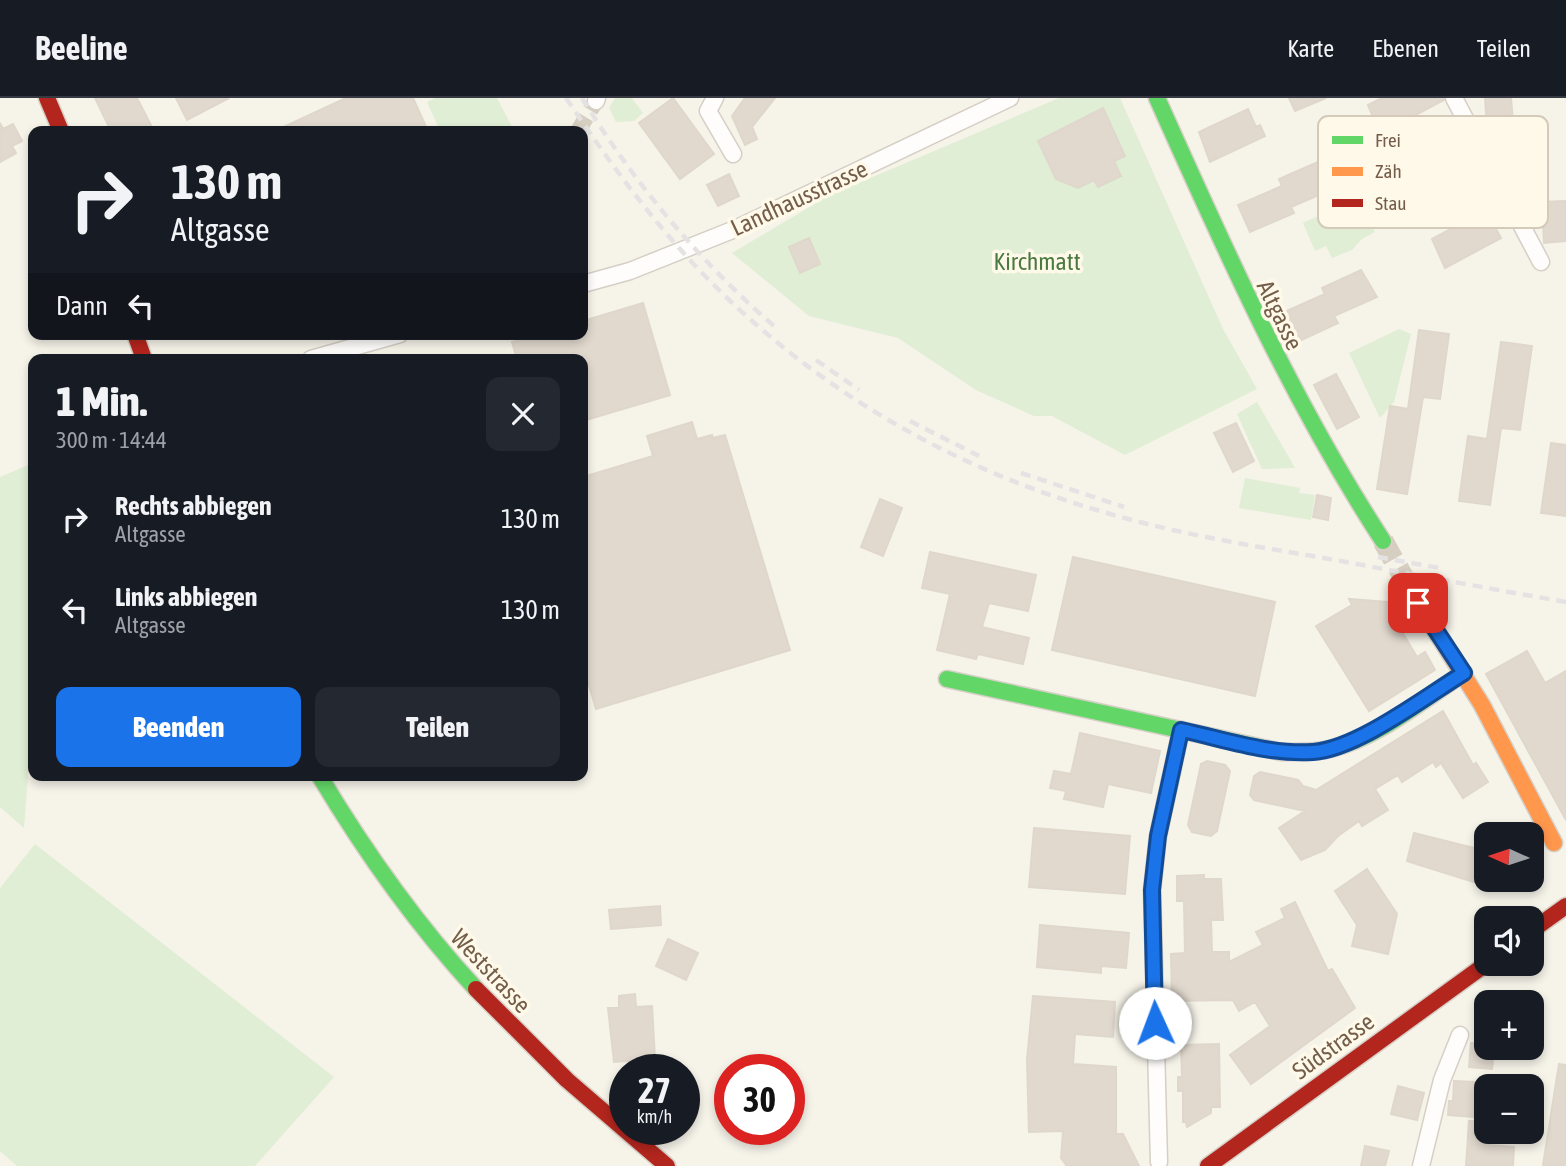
<!DOCTYPE html>
<html lang="de">
<head>
<meta charset="utf-8">
<style>
  :root { --surface:#171b24; --page:#242831; --text:#f1f3f6; --muted:#9ea1a6; --line:#363941; --accent:#1a73e8 }
  body { margin:0; font-family:"Asap Condensed",sans-serif; background:var(--page); color:var(--text); height:100vh; display:flex; flex-direction:column; font-size:26px; white-space:nowrap }
  * { box-sizing:border-box; margin:0 }
  p { font-size:23px; color:var(--muted) }
  .icon { flex:none; width:38px; height:38px; fill:none; stroke:currentColor; stroke-width:2; stroke-linecap:round; stroke-linejoin:round }
  .map { position:relative; flex:1; overflow:hidden }
  .sheet { position:absolute; left:28px; top:256px; width:560px; height:427px; display:flex; flex-direction:column; background:var(--surface); border-radius:14px; box-shadow:0 4px 10px #0003 }
  .sheet>* { flex:none }
  .banner { position:absolute; left:28px; top:28px; width:560px; height:214px; border-radius:14px; box-shadow:0 4px 10px #0003; background:#171b24; color:var(--text); overflow:hidden }
  .needle { width:46px; rotate:273deg }
  .fabs { position:absolute; left:1474px; top:724px; display:grid; gap:14px }
  .fabs a { display:grid; place-items:center; width:70px; height:70px; border-radius:14px; background:var(--surface); box-shadow:0 4px 10px #0003; font-size:35px }
  .speed { position:absolute; left:609px; top:956px; display:flex; gap:14px; font-size:35px; font-weight:700; text-align:center }
  .speed>* { display:grid; place-content:center; width:91px; height:91px; border-radius:50%; background:var(--surface); box-shadow:0 4px 10px #0003; line-height:1 }
  .speed small { font-size:18px; font-weight:400 }
  .speed .limit { border:10px solid #d22; background:#fff; color:#111 }
  .pin { position:absolute; display:grid; place-items:center; width:60px; height:60px; color:#fff; margin:-30px; border-radius:14px; box-shadow:0 4px 10px #0006 }
  .me { position:absolute; width:77px; margin:-38px; rotate:358deg; stroke-linejoin:round; filter:drop-shadow(0 0 5px #0008) }
  .turn { display:flex; align-items:center; gap:24px; height:147px; padding:0 28px; font-size:32px }
  .turn .icon { width:91px; height:91px; stroke-width:2.5 }
  .turn b { display:block; font-size:49px; line-height:60px }
  .then { display:flex; align-items:center; height:66px; padding:0 28px; background:#0003; gap:14px; font-size:26px }
  .round { display:grid; place-items:center; flex:none; width:74px; height:74px; border-radius:14px; background:var(--page) }
  .overview { display:flex; align-items:center; justify-content:space-between; height:119px; padding:0 28px }
  h1 { font-size:42px; font-weight:800; line-height:52px }
  .button { display:flex; gap:14px; margin-top:auto; padding:14px 28px }
  .button a { flex:1; height:80px; border-radius:14px; background:var(--accent); color:#fff; font-size:28px; font-weight:800; line-height:80px; text-align:center }
  .button a+a { background:var(--page); color:var(--text) }
  ul { padding:0; list-style:none }
  li { display:flex; align-items:center; gap:21px; height:91px; padding:0 28px }
  li div { flex:1 }
  li b { display:block; font-size:26px }
  li em { font-style:normal }
  header { display:flex; align-items:center; gap:42px; box-sizing:border-box; height:98px; padding:0 35px; background:var(--surface); border-bottom:2px solid var(--line) }
  header strong { font-size:33px }
  nav { display:flex; gap:38px; margin-inline-start:auto; font-size:24px }
  .map>svg:first-child { display:block }
  .green { fill:#dfeed4 }
  .building { fill:#e1d9ce; stroke:#dfd7cb; stroke-width:2 }
  .lines { fill:none; stroke-linecap:round; stroke-linejoin:round }
  .street-tunnel { stroke:#d6cec1; stroke-width:16; stroke-dasharray:16 8; stroke-linecap:butt }
  .secondary-tunnel { stroke:#d6cec1; stroke-width:21; stroke-dasharray:21 10; stroke-linecap:butt }
  .street-casing { stroke:#d5cfc6; stroke-width:19 }
  .fast-casing { stroke:#d6d0c7; stroke-width:19 }
  .slow-casing { stroke:#d6d0c7; stroke-width:19 }
  .jam-casing { stroke:#d6d0c7; stroke-width:19 }
  .street { stroke:#fefdfc; stroke-width:16 }
  .fast { stroke:#63d668; stroke-width:16 }
  .slow { stroke:#ff974d; stroke-width:16 }
  .jam { stroke:#b3261e; stroke-width:16 }
  .rail { stroke:#e5e2e4; stroke-width:4.5; stroke-dasharray:10 7; stroke-linecap:butt }
  .route-casing { stroke:#114b97; stroke-width:18 }
  .route { stroke:#1a73e8; stroke-width:12 }
  .labels { text-anchor:middle; dominant-baseline:central; stroke-width:7; stroke-linejoin:round; paint-order:stroke }
  .street-label { font-size:24px; fill:#745e49; stroke:#fff9e9 }
  .park-label { font-size:24px; fill:#4b7a41; stroke:#fff9e9 }
  .key { fill:#fff9e9; stroke:#d5cab9; stroke-width:2 }
  .key-label { font-size:19px; fill:#745e49 }
</style>
</head>
<body>
<header>
<strong>Beeline</strong>
<nav><a>Karte</a><a>Ebenen</a><a>Teilen</a></nav>
</header>
<div class="map">
<svg width="1566" height="1068" viewBox="0 0 1566 1068">
  <rect width="100%" height="100%" fill="#f6f3e9"/>
  <path class="green" d="M435,0H497L514,33H440L427,4Z
    M615,0H632L643,15L634,23L616,24L609,10Z
    M1059,0H1120L1223,231L1257,291L1125,357L1052,318H1034L976,292L898,240L809,218L732,155L828,98Z
    M1358,100L1375,134L1362,141L1352,152L1332,160L1326,148L1315,153L1303,125Z
    M1399,231L1411,236L1394,304L1380,320L1349,255Z
    M1257,304L1295,370L1262,371L1237,316Z
    M33,365V612L24,730L0,709V379Z
    M1245,380L1300,390L1299,395L1315,397L1311,422L1239,410Z
    M35,746L334,979L255,1068H17L0,1053V790Z"/>
  <path class="building" d="M95,0H137L154,33H111Z
    M176,0H229L187,22Z
    M346,0H413L428,33H275Z
    M673,0L714,56L680,81L639,25Z
    M745,0H775L752,29L757,41L745,47L732,18Z
    M1289,0H1326L1295,13Z
    M1382,0H1444V2L1380,36L1368,7Z
    M1485,0H1511L1513,25L1536,24L1538,70L1512,71L1509,29L1487,30Z
    M1103,10L1125,58L1114,63L1121,78L1098,89L1094,82L1078,90L1056,81L1038,43Z
    M1248,11L1256,29L1260,27L1265,38L1210,64L1199,34Z
    M0,25L3,31L13,26L22,43L12,48L16,55L0,64Z
    M1320,63L1327,80L1330,79L1335,90L1291,109L1294,115L1250,134L1238,107L1282,88L1279,81Z
    M729,76L739,98L718,108L707,87Z
    M1566,103V143L1544,145L1542,104Z
    M1483,114L1492,130L1495,129L1501,140L1445,170L1432,141Z
    M809,140L820,166L800,175L789,149Z
    M1361,172L1377,199L1334,218L1338,225L1293,246L1282,215L1325,196L1322,190Z
    M643,205L670,297L583,323V261H517L512,244L539,236H583V223Z
    M1419,232L1449,236L1440,301L1423,299L1407,396L1377,391L1390,308L1408,311Z
    M1501,244L1532,248L1520,332L1501,330L1490,407L1459,403L1468,338L1487,341Z
    M1336,276L1359,319L1337,331L1314,287Z
    M692,324L697,341L712,337L713,340L725,337L790,552L596,611L583,567V530L588,528L583,512V379L653,358L647,338Z
    M1236,325L1254,363L1233,374L1214,335Z
    M1551,345L1566,347V418L1541,415Z
    M1317,397L1331,400L1328,422L1313,419Z
    M880,401L902,410L883,458L861,449Z
    M930,454L1036,477L1028,513L989,505L982,529L1029,540L1023,566L978,556L976,561L937,552L950,496L922,490Z
    M1073,459L1275,504L1255,598L1052,552Z
    M1394,500L1404,516L1395,522L1417,559L1425,554L1435,572L1369,613L1316,528L1352,507L1349,501L1388,504Z
    M1527,553L1545,585L1566,573V722L1486,576Z
    M1443,613L1473,667L1476,665L1488,684L1463,700L1441,665L1436,669L1433,664L1402,684L1398,677L1375,691L1388,712L1362,728L1359,723L1338,738L1325,752L1301,762L1279,730L1305,713L1254,702L1250,697L1254,678L1260,674L1298,682L1303,688L1316,692Z
    M1080,635L1160,653L1151,695L1108,686L1103,709L1064,701L1066,693L1050,690L1054,673L1071,676Z
    M1207,663L1225,667L1230,673L1217,733L1211,738L1192,734L1188,727L1201,666Z
    M1034,730L1130,738L1125,796L1029,789Z
    M1414,735L1478,751L1486,746V788L1407,763Z
    M1367,771L1397,816L1388,856L1352,848L1357,827L1335,793Z
    M1204,777V781H1221L1223,822H1211L1212,854H1229V864L1263,847L1256,834L1285,820L1281,811L1295,804L1328,873L1332,871L1355,910L1251,986L1230,957L1270,928L1255,904L1239,913L1233,902L1172,903L1171,856L1185,855L1184,803H1177V778Z
    M660,808L661,827L611,831L609,812Z
    M1040,827L1129,835L1126,870L1101,868V875L1037,869Z
    M668,841L698,855L686,882L656,868Z
    M635,896L636,909L652,908L655,961L614,964L608,910H619V898Z
    M1033,898L1115,904L1113,939L1075,936L1073,966L1116,969V1036H1123L1139,1068H1067L1061,1060L1063,1033L1029,1034L1027,962Z
    M1471,945L1486,946V950H1494L1492,971L1469,969Z
    M1219,946L1220,1009H1211V1015L1187,1029L1186,1024H1183V993H1178V979H1182L1181,947Z
    M1559,966L1566,967V1068H1550L1543,1067Z
    M1454,983L1476,984L1474,1019L1448,1017L1449,1003H1453Z
    M1398,988L1424,995L1417,1022L1391,1016Z
    M1469,1023L1486,1024V1034H1491L1490,1047L1514,1049L1513,1068H1466Z
    M1365,1048L1389,1053L1385,1068H1361Z"/>
  <g class="lines">
    <path class="street-tunnel" d="M578,33L596,3"/>
    <path class="secondary-tunnel" d="M1383,443L1418,505"/>
    <g class="street-casing">
      <path id="street" d="M715,0L708,13L733,56
        M1454,0L1541,164
        M596,3L597,0
        M583,186L630,173L735,131L1010,0
        M311,261L400,236
        M1159,1064L1152,792L1158,738L1181,632
        M1421,1068L1442,982L1460,937"/>
    </g>
    <g class="fast-casing">
      <path id="fast" d="M1157,0C1225,152 1292,303 1383,443
        M947,581L1281,654C1298,654 1314,655 1330,651C1379,639 1422,602 1464,575
        M319,677C365,754 415,825 476,891"/>
    </g>
    <g class="slow-casing">
      <path id="slow" d="M1418,505L1482,607L1554,745"/>
    </g>
    <g class="jam-casing">
      <path id="jam" d="M47,0L61,33
        M135,236L144,261
        M1531,833L1566,808
        M476,891L567,982L667,1068
        M1208,1068L1486,866"/>
    </g>
    <use href="#street" class="street"/>
    <use href="#fast" class="fast"/>
    <use href="#slow" class="slow"/>
    <use href="#jam" class="jam"/>
    <path class="rail" d="M566,0C613,70 663,138 723,196C829,299 959,372 1100,413C1179,437 1261,449 1341,463C1416,477 1491,491 1566,504
      M582,0C635,86 699,163 775,229
      M816,262L859,292
      M910,323L979,358
      M1021,375L1124,409
      M1378,459L1440,470"/>
  </g>
  <g class="lines">
    <g class="route-casing">
      <path id="route" d="M1155,925L1152,792L1158,738L1181,632C1224,641 1269,657 1313,654C1357,651 1425,599 1464,575L1418,505"/>
    </g>
    <use href="#route" class="route"/>
  </g>
  <g class="labels">
    <g class="street-label">
      <text transform="translate(799 100) rotate(-25)">Landhausstrasse</text>
      <text transform="translate(1280 217) rotate(64)">Altgasse</text>
      <text transform="translate(491 873) rotate(47)">Weststrasse</text>
      <text transform="translate(1333 948) rotate(-36)">Südstrasse</text>
    </g>
    <g class="park-label">
      <text x="1037" y="163">Kirchmatt</text>
    </g>
  </g>
  <rect x="1318" y="18" width="230" height="112" rx="10" class="key"/>
  <rect x="1332" y="38" width="31" height="8" fill="#63d668"/>
  <rect x="1332" y="69" width="31" height="9" fill="#ff974d"/>
  <rect x="1332" y="101" width="31" height="8" fill="#b3261e"/>
  <g class="key-label">
    <text x="1375" y="49">Frei</text>
    <text x="1375" y="80">Zäh</text>
    <text x="1375" y="112">Stau</text>
  </g>
</svg>
<div class="fabs">
<a><svg class="needle" viewBox="-14 -14 28 28"><path d="M0-13l5 13h-10z" fill="#e53935"/><path d="M0 13l5-13h-10z" fill="#9ea1a6"/></svg></a>
<a><svg class="icon" aria-label="sound" viewBox="0 0 24 24"><path d="M4 9h4l5-4v14l-5-4H4zM17 9q2 3 0 6"/></svg></a>
<a>+</a>
<a>−</a>
</div>
<div class="speed"><div>27<small>km/h</small></div><div class="limit">30</div></div>
<div class="pin" style="left:1418px;top:505px;background:#d93025"><svg class="icon" aria-label="arrive" viewBox="0 0 24 24"><path d="M6 21V4h12l-3 4 3 4H6"/></svg></div>
<svg class="me" style="left:1155px;top:925px" viewBox="-20 -20 40 40"><circle r="19" fill="#fff"/><path d="M0-13L10 11 0 6-10 11z" fill="#1a73e8"/></svg>
<div class="banner">
<div class="turn"><svg class="icon" aria-label="right" viewBox="0 0 24 24"><path d="M7 20v-9h11M14 6l5 5-5 5"/></svg><div><b>130 m</b>Altgasse</div></div>
<div class="then">Dann<svg class="icon" aria-label="left" viewBox="0 0 24 24"><path d="M17 20v-9H6M10 6l-5 5 5 5"/></svg></div>
</div>
<section class="sheet">
<div class="overview"><div><h1>1 Min.</h1><p>300 m · 14:44</p></div><a class="round"><svg class="icon" aria-label="close" viewBox="0 0 24 24"><path d="M6 6l12 12M18 6L6 18"/></svg></a></div>
<ul>
<li><svg class="icon" aria-label="right" viewBox="0 0 24 24"><path d="M7 20v-9h11M14 6l5 5-5 5"/></svg><div><b>Rechts abbiegen</b><p>Altgasse</p></div><em>130 m</em></li>
<li><svg class="icon" aria-label="left" viewBox="0 0 24 24"><path d="M17 20v-9H6M10 6l-5 5 5 5"/></svg><div><b>Links abbiegen</b><p>Altgasse</p></div><em>130 m</em></li>
</ul>
<div class="button"><a>Beenden</a><a>Teilen</a></div>
</section>
</div>
</body>
</html>
